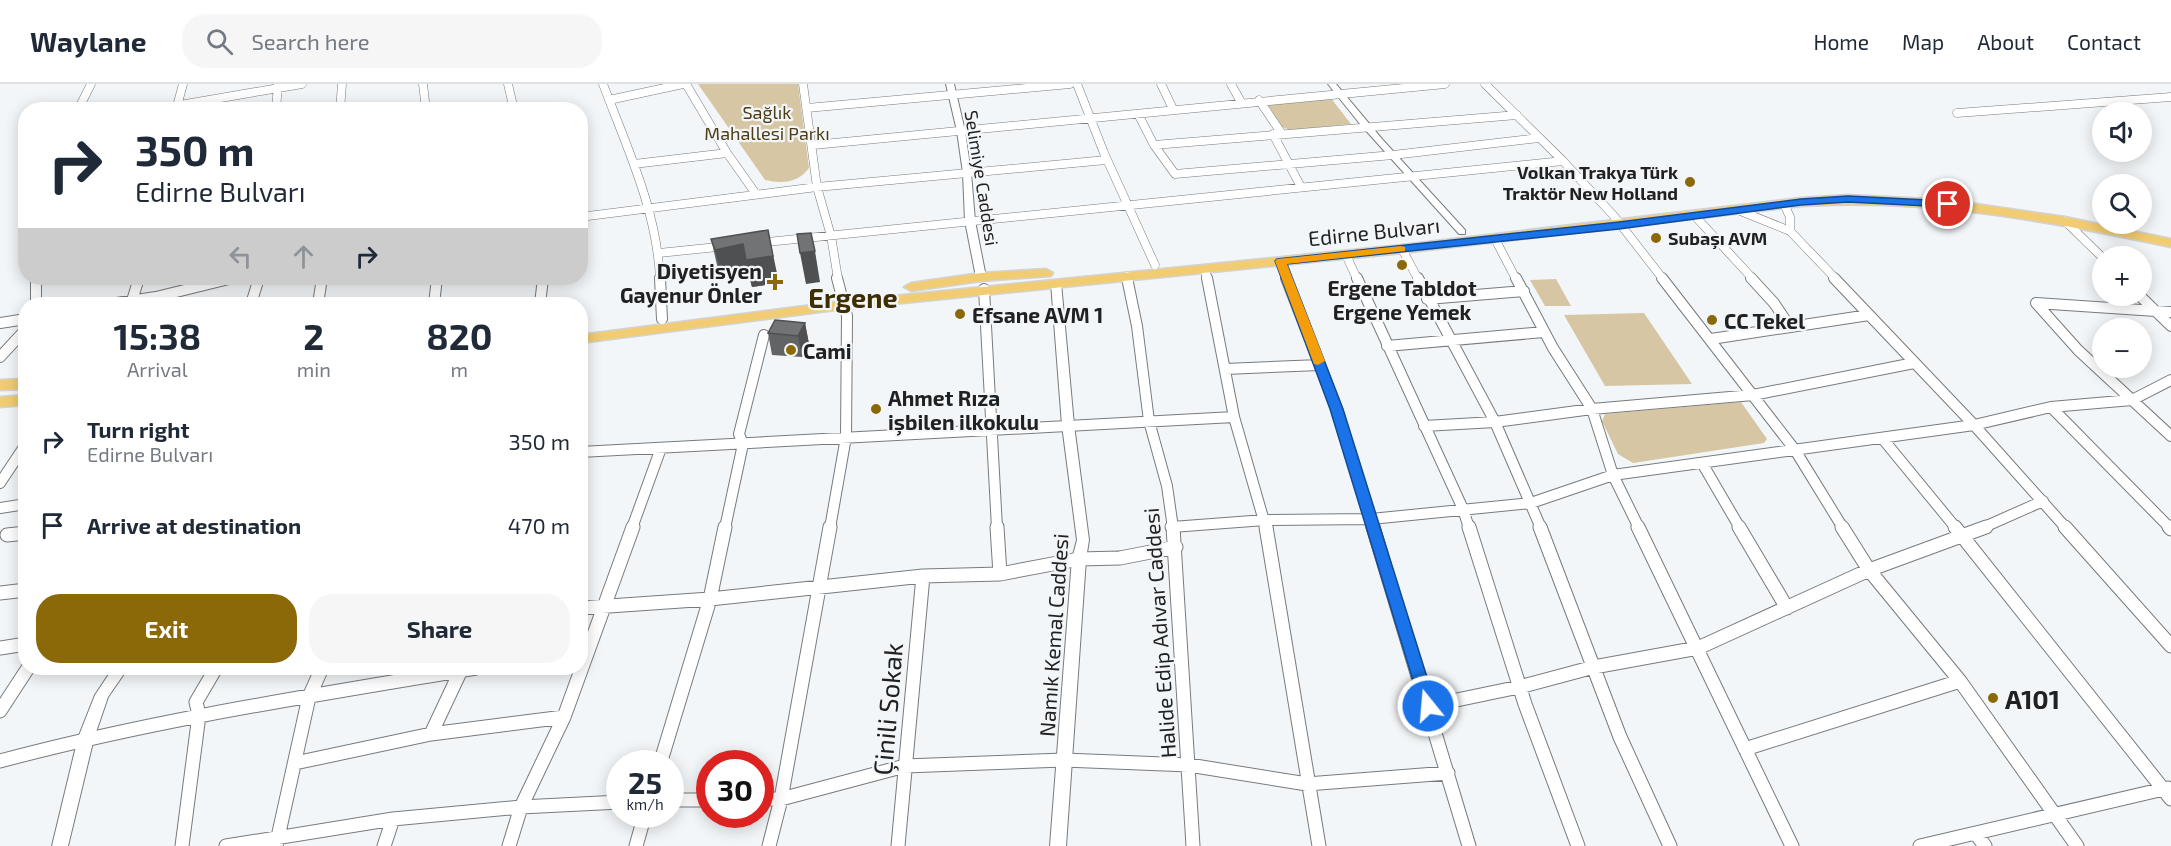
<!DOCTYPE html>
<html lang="en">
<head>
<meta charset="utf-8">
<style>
  :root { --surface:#fff; --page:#f6f6f7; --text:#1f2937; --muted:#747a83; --line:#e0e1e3; --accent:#8b6909 }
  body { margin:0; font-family:"Exo 2",sans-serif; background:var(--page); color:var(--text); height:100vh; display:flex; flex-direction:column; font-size:22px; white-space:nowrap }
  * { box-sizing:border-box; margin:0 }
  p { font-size:20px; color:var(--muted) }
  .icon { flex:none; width:33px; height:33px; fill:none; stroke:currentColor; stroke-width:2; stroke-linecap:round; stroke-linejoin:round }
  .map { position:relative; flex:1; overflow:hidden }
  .side { position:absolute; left:18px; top:213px; width:570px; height:378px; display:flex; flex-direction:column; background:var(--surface); border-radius:24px; box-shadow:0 3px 15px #0003 }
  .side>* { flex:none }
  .guide { position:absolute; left:18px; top:18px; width:570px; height:183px; border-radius:24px; box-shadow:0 3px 15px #0003; background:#fff; color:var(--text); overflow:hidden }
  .tools { position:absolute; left:2092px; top:18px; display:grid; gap:12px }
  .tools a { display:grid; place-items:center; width:60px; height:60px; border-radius:50%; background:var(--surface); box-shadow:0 3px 15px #0003; font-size:30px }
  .speed { position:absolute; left:606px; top:666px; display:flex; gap:12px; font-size:30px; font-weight:700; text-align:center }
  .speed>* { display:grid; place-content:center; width:78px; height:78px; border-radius:50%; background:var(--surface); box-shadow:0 3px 15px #0003; line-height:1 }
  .speed small { font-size:15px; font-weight:400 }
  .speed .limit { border:9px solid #d22; background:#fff; color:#111 }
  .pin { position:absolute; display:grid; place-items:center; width:51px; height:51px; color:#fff; margin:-26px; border:3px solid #fff; border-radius:50%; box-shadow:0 2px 6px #0007 }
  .me { position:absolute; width:66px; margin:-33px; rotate:343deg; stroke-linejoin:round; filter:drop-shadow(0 0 4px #0008) }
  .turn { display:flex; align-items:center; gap:21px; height:126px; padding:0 18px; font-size:27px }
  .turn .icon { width:78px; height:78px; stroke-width:2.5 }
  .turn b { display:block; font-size:42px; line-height:51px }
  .lanes { display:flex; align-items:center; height:57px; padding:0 18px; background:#0003; justify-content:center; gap:30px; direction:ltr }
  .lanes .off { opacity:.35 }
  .eta { display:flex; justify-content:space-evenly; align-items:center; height:102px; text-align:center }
  .eta b { font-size:36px; font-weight:700; line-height:42px }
  .button { display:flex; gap:12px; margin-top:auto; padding:12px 18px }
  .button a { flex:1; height:69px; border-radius:24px; background:var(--accent); color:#fff; font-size:24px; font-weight:700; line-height:69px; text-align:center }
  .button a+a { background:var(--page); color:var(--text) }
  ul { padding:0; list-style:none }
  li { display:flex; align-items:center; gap:18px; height:84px; padding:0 18px }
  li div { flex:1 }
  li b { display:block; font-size:22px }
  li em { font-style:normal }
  header { display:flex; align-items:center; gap:36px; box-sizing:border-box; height:84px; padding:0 30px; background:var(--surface); border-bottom:2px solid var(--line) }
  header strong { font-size:28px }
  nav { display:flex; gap:33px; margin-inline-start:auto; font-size:21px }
  .search { width:420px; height:54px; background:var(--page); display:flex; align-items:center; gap:15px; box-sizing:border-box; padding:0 21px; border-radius:24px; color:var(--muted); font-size:22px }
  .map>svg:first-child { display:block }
  .green { fill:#d6c6a4 }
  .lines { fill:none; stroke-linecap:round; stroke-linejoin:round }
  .minor-far2-casing { stroke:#787b7d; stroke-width:9 }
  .minor-far1-casing { stroke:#787b7d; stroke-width:12 }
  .minor-casing { stroke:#787b7d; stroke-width:15 }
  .tertiary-casing { stroke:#787b7d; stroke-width:2 }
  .trunk-casing { stroke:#d2d3d3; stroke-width:3 }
  .minor-far2 { stroke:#fff; stroke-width:8 }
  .minor-far1 { stroke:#fff; stroke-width:10 }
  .minor { stroke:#fff; stroke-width:13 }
  .tertiary { fill:#fff; fill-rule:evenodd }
  .trunk { fill:#f2cc72; fill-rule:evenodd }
  .wall { fill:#616365 }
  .shaded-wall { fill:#4f5052 }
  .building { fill:#717375; stroke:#4f5052; stroke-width:1.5 }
  .route { fill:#1a73e8; stroke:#114b97; stroke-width:1.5 }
  .slow { fill:#f59e0b }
  .poi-dot { fill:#8b6909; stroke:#f3f6f8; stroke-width:2 }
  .labels { text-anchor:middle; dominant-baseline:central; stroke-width:4.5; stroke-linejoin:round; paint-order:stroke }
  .far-park-label { font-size:18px; fill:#4d3d17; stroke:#f3f6f8 }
  .far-poi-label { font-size:18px; font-weight:bold; fill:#202122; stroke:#f3f6f8; text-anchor:end }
  .far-street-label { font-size:18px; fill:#202122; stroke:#f3f6f8 }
  .street-label { font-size:21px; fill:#202122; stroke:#f3f6f8 }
  .poi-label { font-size:21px; font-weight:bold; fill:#202122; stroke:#f3f6f8; text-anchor:start }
  .near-poi-label { font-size:26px; font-weight:bold; fill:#202122; stroke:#f3f6f8; text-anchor:start }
  .near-street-label { font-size:26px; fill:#202122; stroke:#f3f6f8 }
  .district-label { font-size:27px; font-weight:bold; fill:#3e2e04; stroke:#f3f6f8 }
</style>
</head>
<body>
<header>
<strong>Waylane</strong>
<div class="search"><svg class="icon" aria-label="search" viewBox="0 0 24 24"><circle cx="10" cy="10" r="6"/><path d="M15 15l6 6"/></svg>Search here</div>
<nav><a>Home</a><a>Map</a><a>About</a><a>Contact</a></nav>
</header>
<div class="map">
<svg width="2171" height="762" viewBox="0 0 2171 762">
  <rect width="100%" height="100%" fill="#f3f6f8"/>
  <path class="green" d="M698,0H798L809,84C798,99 783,100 765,96Z
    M1330,13L1351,40L1290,46L1282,43L1268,21L1275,17Z
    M1556,195L1571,222H1545L1530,196Z
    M1644,229L1692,300L1605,302L1564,231Z
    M1741,318L1767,355L1764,359L1633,379L1618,370L1602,337L1605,330Z"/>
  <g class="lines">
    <g class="minor-far2-casing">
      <path id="minor-far2" d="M423,0L426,26
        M508,0L514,26
        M603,0C627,64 657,126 660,195
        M686,0L727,69L756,110
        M803,0L817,103L831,152L838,195
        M1077,0L1104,69L1155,181
        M1161,0L1173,25
        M1231,0L1241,18
        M1485,0L1563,77L1614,132L1663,195
        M609,16L683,0
        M1259,16L1282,50
        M807,24L1070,0
        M78,26L91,0
        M151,26L302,0
        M176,26L183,0
        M276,26L278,0
        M340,26L342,0
        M1957,29L2171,13
        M1138,30L1154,61L1175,90L1393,71L1539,54
        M1273,50L1301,103
        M813,61L1445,0
        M1154,61L1517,31
        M634,80L727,69
        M1784,120L1790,133V147
        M1738,126L1790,147L1836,195
        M1694,131L1753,195
        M580,133L817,103L1106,76
        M2065,137L2103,174
        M1495,155L1516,195
        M758,159L1563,77
        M1402,165L1418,195
        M659,169L727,162
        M1346,171L1357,195
        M1280,178L1287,195
        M1205,185L1207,195
        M1127,192L1128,195
        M227,195L233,194"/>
    </g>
    <g class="minor-far1-casing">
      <path id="minor-far1" d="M36,194V220
        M660,194L662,235
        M1127,194L1137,242L1149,337L1167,402L1173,444
        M1207,194L1234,333L1266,444
        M1286,194L1337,325L1374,444
        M1357,194L1463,425L1469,444
        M1418,194L1495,338L1541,444
        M1516,194L1553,264L1592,325L1613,391L1639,444
        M1662,194L1795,366L1843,444
        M1751,194L1774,219L1790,243
        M1834,194L1974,341L2066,444
        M984,205L997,444
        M2140,212L2171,242
        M1427,215L1524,207
        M2036,219L2078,266L2171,352
        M2036,219L2171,228
        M110,220L156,213L233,194
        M131,220L139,194
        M251,220L259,194
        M318,220L322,194
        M434,220L437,194
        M540,220L543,194
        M0,239L26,235
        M1711,255L1869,231
        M1387,262L1544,248
        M0,273L26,245
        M1225,285L1320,281
        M2051,323L2170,444
        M1424,342L1495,338L1592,325L1753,311L1914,279
        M1882,354L1956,444
        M580,368L1234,333
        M1702,379L1740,444
        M0,399L26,360
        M0,424L26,420
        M1172,443L1265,436L1371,435L1531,419L1613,391L1974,341L2051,323L2132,316L2171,296
        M632,444L661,364
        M725,444L743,360L739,350L764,251
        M830,444L846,353L847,232L837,194
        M1982,444L2043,417"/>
    </g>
    <g class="minor-casing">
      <path id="minor" d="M997,443L1000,490
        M1172,443H1174
        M1173,443L1193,762
        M1266,443L1319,762
        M1373,443L1469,762
        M1469,443L1525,620L1578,762
        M1540,443L1620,653L1670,762
        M1638,443L1792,762
        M1739,443L1787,524
        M1842,443L1869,486L1960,597L2077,762
        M1955,443L2171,715
        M2065,443L2171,562
        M2169,443L2171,445
        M7,451L26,449
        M0,509L26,506
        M580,524L710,515L923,492L1000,490L1079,475L1120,474L1176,463
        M0,564L26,560
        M1428,622L1519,603L1594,583L1698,564L1869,486L1986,443
        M0,627L28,584
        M431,650L462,584
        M1745,665L1960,597
        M0,677C157,635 316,611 476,584
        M295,679L431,650L564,633
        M660,680L710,515L725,443
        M760,715H781L905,682L1064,676L1189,681L1307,700L1448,689
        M670,716H710
        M1976,750L1985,762
        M182,762L199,631L196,618L216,584
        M226,762L393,735L521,723L620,718
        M276,762L309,613L322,584
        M384,762L393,735
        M509,762L521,723L564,633L633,443
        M636,762L645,730
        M769,762L781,715L830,443
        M898,762L923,492
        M1920,762L2168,704"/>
    </g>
    <g class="tertiary-casing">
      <path id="tertiary" d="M946,0H954L965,47L971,89L975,137L986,193L981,196L976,193L965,137L963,89L957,47Z
        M1328,0H1336L1382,55L1465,146V150H1459L1360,40Z
        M1056,196L1061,199L1074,341L1089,456L1086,475L1066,762H1050L1072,475L1077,456L1062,341L1051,199Z
        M113,584H128L108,613L94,654L68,762H52L78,654L95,611Z"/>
    </g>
    <g class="trunk-casing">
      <path id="trunk" d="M1848,111L1948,116L2065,133L2171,155V163C2049,137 1926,114 1801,122L1402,169L843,225L580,259V251L843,217L1402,161L1801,114Z
        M1046,185L1053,189L1051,192L981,197L911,207L904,203L911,199L981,189Z
        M26,295V305L0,306V296Z
        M26,311V321L0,323V313Z"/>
    </g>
    <use href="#minor-far2" class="minor-far2"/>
    <use href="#minor-far1" class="minor-far1"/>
    <use href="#minor" class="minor"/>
    <use href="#tertiary" class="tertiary"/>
    <use href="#trunk" class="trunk"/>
  </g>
  <path class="wall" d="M711,155L779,199L752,203L748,188L722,193L717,181Z
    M805,239L809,260L802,273L772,271L768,249Z"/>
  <path class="shaded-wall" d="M768,146L779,199L752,203L748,188L722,193L715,166Z
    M815,167L820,198L806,200L800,169Z
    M805,239L809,260L802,273L798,252Z"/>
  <path class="building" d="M768,146L773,172L746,176L743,160L715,166L711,155Z
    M811,149L815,167L800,169L797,150Z
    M775,236L805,239L798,252L768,249Z"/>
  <path class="route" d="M1848,112L1948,117L1953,120L1948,123L1848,118L1801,121L1619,145L1287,180L1343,325L1436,622L1434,626L1428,628L1422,626L1330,325L1275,177L1277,175L1619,138L1801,115Z"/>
  <path class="slow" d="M1401,162L1405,163V167L1287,180L1325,277L1318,281L1314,280L1275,177L1277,175Z"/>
  <g class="poi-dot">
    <circle cx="1690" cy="98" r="6"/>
    <circle cx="1656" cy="154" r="6"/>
    <circle cx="1402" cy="181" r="6"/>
    <path d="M772 189h6v6h6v6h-6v6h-6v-6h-6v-6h6z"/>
    <circle cx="960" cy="230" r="6"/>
    <circle cx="1712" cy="236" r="6"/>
    <circle cx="791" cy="266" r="6"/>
    <circle cx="876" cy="325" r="6"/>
    <circle cx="1993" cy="614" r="6"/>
  </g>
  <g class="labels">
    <g class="far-park-label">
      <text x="767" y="28">Sağlık<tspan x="767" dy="21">Mahallesi Parkı</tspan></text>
    </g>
    <g class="far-poi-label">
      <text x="1678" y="88">Volkan Trakya Türk<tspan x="1678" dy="21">Traktör New Holland</tspan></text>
      <text x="1668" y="154" text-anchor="start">Subaşı AVM</text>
    </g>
    <g class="far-street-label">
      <text transform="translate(982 94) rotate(81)">Selimiye Caddesi</text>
    </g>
    <g class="street-label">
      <text transform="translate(1374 147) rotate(-6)">Edirne Bulvarı</text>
      <text transform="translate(1159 549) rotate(-94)">Halide Edip Adıvar Caddesi</text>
      <text transform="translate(1053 551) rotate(-86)">Namık Kemal Caddesi</text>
    </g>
    <g class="poi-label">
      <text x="762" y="186" text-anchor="end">Diyetisyen<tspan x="762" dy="24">Gayenur Önler</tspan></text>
      <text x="1402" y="203" text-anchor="middle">Ergene Tabldot<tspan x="1402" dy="24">Ergene Yemek</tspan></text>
      <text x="972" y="230">Efsane AVM 1</text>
      <text x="1724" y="236">CC Tekel</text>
      <text x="803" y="266">Cami</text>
      <text x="888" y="313">Ahmet Rıza<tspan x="888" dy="24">işbilen ilkokulu</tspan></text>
    </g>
    <g class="near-poi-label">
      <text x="2005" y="614">A101</text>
    </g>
    <g class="near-street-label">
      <text transform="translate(887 625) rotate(-85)">Çinili Sokak</text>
    </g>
    <g class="district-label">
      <text x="853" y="213">Ergene</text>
    </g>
  </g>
</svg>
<div class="tools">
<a><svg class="icon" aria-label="sound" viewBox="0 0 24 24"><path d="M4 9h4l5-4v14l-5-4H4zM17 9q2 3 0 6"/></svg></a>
<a><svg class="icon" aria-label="search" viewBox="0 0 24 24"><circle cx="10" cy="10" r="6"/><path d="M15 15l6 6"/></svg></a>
<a>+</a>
<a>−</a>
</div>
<div class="speed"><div>25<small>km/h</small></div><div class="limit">30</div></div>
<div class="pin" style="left:1948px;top:120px;background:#d93025"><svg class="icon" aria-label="arrive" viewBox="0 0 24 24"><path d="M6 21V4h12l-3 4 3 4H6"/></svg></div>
<svg class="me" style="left:1428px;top:622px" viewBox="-20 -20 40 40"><circle r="17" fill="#1a73e8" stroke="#fff" stroke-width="3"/><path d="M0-11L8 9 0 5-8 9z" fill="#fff"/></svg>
<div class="guide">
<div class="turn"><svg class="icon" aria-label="right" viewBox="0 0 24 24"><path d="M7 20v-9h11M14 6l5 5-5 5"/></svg><div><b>350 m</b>Edirne Bulvarı</div></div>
<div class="lanes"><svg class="icon off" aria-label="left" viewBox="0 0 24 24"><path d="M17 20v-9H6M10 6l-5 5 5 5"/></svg><svg class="icon off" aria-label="ahead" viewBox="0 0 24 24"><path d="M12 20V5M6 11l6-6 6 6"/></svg><svg class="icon" aria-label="right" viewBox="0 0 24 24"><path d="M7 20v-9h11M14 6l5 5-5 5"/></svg></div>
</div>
<section class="side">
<div class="eta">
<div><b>15:38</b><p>Arrival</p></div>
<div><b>2</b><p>min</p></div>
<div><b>820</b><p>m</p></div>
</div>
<ul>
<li><svg class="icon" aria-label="right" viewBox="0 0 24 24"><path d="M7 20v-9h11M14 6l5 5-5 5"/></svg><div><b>Turn right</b><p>Edirne Bulvarı</p></div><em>350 m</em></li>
<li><svg class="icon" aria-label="arrive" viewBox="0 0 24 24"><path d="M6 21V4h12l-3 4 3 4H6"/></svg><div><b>Arrive at destination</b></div><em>470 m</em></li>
</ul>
<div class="button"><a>Exit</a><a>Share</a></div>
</section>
</div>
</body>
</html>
